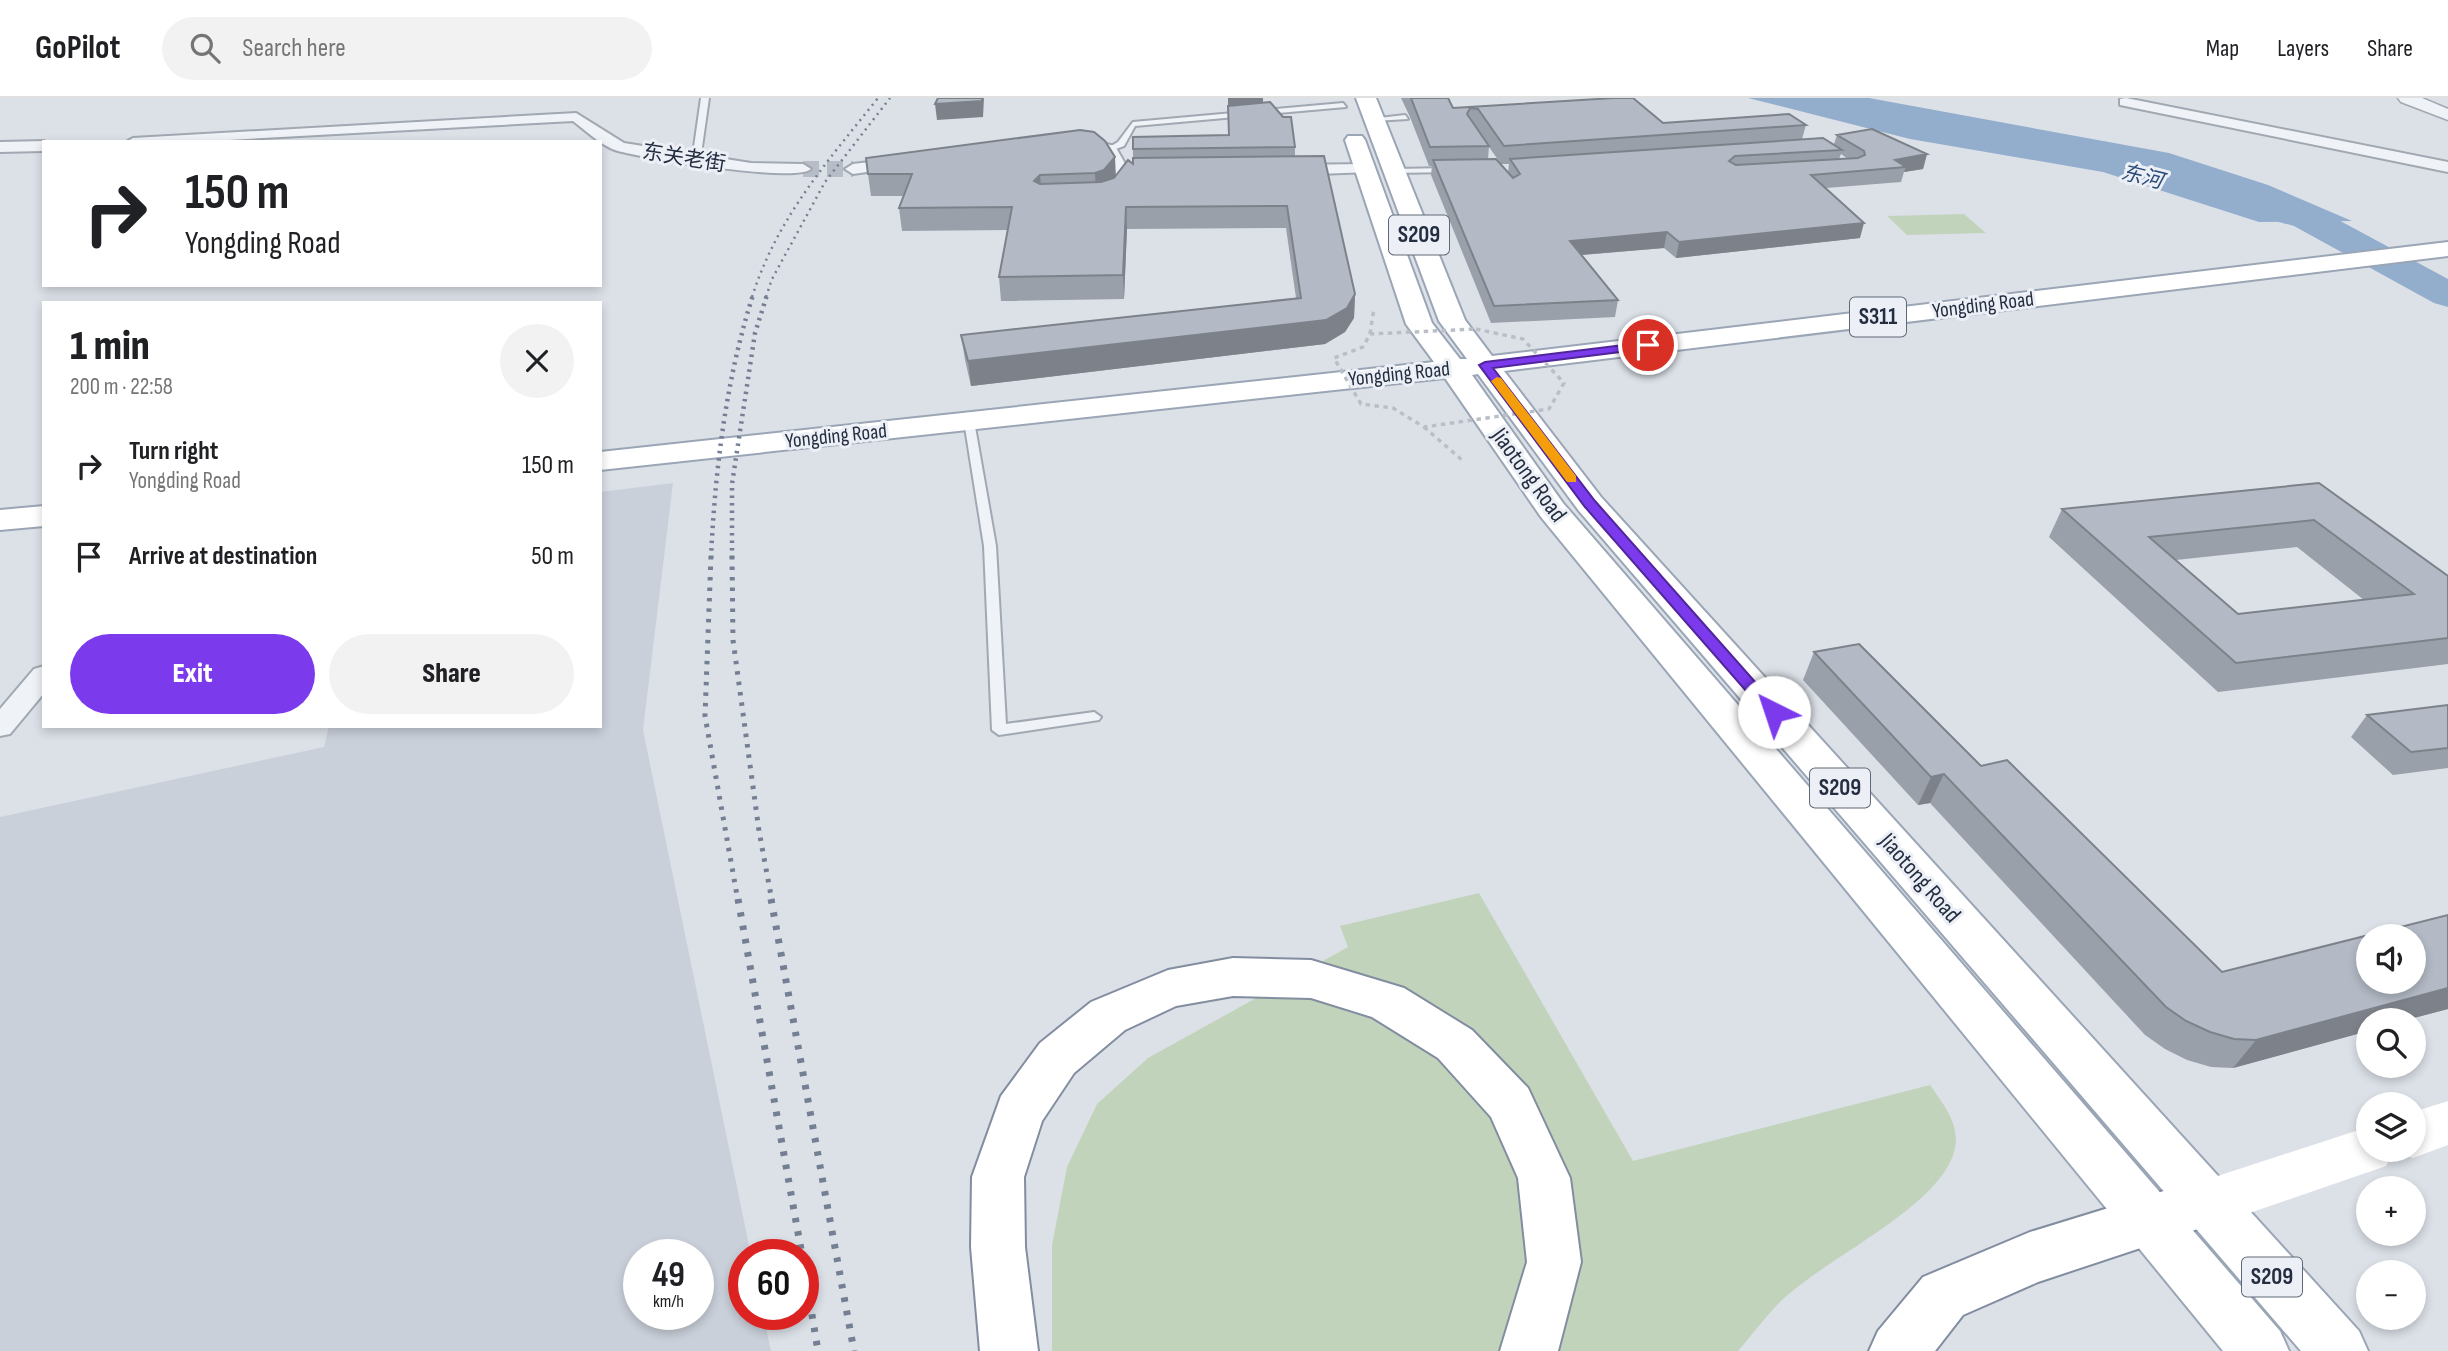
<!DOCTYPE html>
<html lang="en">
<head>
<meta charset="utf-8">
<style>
  :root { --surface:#fff; --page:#f2f2f2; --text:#202124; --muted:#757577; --line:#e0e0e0; --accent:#7c3aed }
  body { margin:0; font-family:"Sofia Sans Condensed","Noto Sans SC",sans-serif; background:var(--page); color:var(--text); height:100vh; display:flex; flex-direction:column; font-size:26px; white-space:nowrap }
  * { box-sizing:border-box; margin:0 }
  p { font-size:23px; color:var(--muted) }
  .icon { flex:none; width:38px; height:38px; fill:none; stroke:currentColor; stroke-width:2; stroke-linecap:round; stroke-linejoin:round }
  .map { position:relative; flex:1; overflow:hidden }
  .side { position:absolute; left:42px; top:203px; width:560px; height:427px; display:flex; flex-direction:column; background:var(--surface); border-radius:0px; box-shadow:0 4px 10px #0003 }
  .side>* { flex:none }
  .banner { position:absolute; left:42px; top:42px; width:560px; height:147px; border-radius:0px; box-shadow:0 4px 10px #0003; background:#fff; color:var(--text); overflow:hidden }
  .fabs { position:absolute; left:2356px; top:826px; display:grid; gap:14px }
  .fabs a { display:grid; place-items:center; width:70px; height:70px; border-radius:50%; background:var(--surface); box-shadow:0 4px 10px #0003; font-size:35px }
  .speed { position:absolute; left:623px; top:1141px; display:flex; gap:14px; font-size:35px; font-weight:700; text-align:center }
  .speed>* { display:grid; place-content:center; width:91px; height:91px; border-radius:50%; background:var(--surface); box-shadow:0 4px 10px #0003; line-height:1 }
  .speed small { font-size:18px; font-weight:400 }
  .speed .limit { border:10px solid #d22; background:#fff; color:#111 }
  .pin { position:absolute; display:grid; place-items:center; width:60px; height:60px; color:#fff; margin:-30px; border:4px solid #fff; border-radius:50%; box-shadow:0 2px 7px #0007 }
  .me { position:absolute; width:77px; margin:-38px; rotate:319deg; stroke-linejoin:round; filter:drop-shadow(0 0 5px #0008) }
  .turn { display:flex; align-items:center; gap:24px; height:147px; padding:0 28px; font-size:32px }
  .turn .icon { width:91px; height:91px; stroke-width:2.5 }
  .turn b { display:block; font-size:49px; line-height:60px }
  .round { display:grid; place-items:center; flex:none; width:74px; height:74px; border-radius:37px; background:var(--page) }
  .overview { display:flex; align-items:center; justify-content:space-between; height:119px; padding:0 28px }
  h1 { font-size:42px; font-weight:800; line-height:52px }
  .cta { display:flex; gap:14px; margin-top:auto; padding:14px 28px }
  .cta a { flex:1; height:80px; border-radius:42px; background:var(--accent); color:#fff; font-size:28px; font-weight:800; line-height:80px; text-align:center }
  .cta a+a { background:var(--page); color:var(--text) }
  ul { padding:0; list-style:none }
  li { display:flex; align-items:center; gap:21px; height:91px; padding:0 28px }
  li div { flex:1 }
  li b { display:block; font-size:26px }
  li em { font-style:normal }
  header { display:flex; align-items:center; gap:42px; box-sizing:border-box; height:98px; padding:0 35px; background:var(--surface); border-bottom:2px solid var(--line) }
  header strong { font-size:33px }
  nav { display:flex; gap:38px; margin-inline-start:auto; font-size:24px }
  .search { width:490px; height:63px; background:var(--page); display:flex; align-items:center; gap:18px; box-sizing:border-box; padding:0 24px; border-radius:38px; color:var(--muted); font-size:26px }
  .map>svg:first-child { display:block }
  .built { fill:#cad0da; fill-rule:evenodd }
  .green { fill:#c2d3bc }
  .water { fill:#93aecd }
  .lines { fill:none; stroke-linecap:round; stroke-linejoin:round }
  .river { fill:#93aecd; fill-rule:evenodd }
  .minor-tunnel { stroke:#b7bdc6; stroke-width:16; stroke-dasharray:16 8; stroke-linecap:butt }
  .service-casing { stroke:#a1a8b2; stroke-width:4 }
  .minor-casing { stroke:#a1a8b2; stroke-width:4 }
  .tertiary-casing { stroke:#a1a8b2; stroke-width:3 }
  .primary-casing { stroke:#9aa5b5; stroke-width:4 }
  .trunk-casing { stroke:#828da0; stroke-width:4 }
  .path { stroke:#babfc7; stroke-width:3.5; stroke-dasharray:4.5 4.5; stroke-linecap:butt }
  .service { fill:#eff2f6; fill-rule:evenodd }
  .minor { fill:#eff2f6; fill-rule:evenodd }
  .tertiary { fill:#eff2f6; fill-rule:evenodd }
  .secondary { fill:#fff; fill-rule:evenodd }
  .primary { fill:#fff; fill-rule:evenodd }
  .trunk { fill:#fff; fill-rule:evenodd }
  .rail-far3 { stroke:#747f93; stroke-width:2.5; stroke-dasharray:2 4.5; stroke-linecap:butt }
  .rail-far2 { stroke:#747f93; stroke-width:4.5; stroke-dasharray:2.5 5; stroke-linecap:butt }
  .rail-far1 { stroke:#747f93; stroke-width:5; stroke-dasharray:3.5 7; stroke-linecap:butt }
  .rail { stroke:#747f93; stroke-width:7; stroke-dasharray:4.5 9; stroke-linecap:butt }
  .path-bridge { stroke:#babfc7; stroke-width:3.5; stroke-dasharray:4.5 4.5; stroke-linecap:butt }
  .wall { fill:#9aa0a9; fill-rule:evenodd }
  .shaded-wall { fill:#7d828a }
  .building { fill:#b3bac5; stroke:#7d828a; stroke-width:2; fill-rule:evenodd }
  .route { fill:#7c3aed; stroke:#51269a; stroke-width:2 }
  .slow { fill:#f59e0b }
  .labels { text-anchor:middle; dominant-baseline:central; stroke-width:6; stroke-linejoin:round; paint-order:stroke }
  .far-street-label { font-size:21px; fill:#242e40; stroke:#ecf0f6 }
  .far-water-label { font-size:21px; font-style:italic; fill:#2a4c78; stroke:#ecf0f6 }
  .shield { fill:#ecf0f6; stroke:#606877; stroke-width:2 }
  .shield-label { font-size:23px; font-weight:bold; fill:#242e40 }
  .street-label { font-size:24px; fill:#242e40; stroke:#ecf0f6 }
</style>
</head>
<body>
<header>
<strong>GoPilot</strong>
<div class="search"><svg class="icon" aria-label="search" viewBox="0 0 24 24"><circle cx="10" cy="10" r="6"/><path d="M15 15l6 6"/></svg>Search here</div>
<nav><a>Map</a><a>Layers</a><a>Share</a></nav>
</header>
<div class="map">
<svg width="2448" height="1253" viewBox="0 0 2448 1253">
  <rect width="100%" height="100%" fill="#dce1e8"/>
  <path class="built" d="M673,385L643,632L751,1157H744V1216H763L771,1253H0V719L324,649L329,628H600V394ZM639,1157H698V1216H639Z"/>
  <path class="green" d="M1964,116L1986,135L1907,137L1887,118Z
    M1479,795L1633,1063L1930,987C1946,1010 1964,1031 1952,1060C1930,1114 1824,1161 1780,1204C1765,1219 1752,1237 1738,1253H1052V1147L1067,1069L1097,1006L1148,960L1348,849L1340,828Z"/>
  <path class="water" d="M1748,0H1869L2169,55L2268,87L2352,123L2259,124L2103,74L1910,41Z"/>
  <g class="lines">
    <path class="river" d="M2235,92L2320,112L2448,181V209L2434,205L2294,128L2223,109L2218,102L2223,95Z"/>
    <path class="minor-tunnel" d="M803,71H853"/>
    <g class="service-casing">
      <path id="service" d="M701,0H709L700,63L696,65L692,63Z
        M1343,5L1346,9L1135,28L1124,48L1110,53L1106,51L1118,44L1133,24Z
        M1405,17L1408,21L1374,23L1370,21Z
        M1449,70H1452V74L1394,75L1390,73L1394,71Z
        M969,320L974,323L996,448L1006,626L1094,614L1101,619L1099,622L999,637L992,632L984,448L964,323Z"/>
    </g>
    <g class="minor-casing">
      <path id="minor" d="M2126,0L2448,64V74L2120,7V1Z
        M576,15L624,45L751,65L803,66L811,71C796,85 644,60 618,53C603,49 586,33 573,23L192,44H126L133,40Z
        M1086,41L1115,48L1127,69H1156L1164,74L1156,79L1115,77L1104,54L1081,49L1078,46Z
        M44,43V53L0,54V44Z
        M903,60L911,65L908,68L853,76L845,71L853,66Z
        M1365,66L1373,71L1371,74L1291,77L1283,72L1291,67Z
        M44,568V595L10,636L0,638V611L34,571Z"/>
    </g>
    <g class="tertiary-casing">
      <path id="tertiary" d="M2398,0H2422L2448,11V22L2401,4Z"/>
    </g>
    <g class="primary-casing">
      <path id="primary" d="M1356,0H1376L1465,222L1492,258L2448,144V158L1504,273L1601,399L2359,1233L2368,1253H2301L1579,413L1478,276L1472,277L1563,405L2280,1233L2289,1253H2223L1541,419L1445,280L600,372V354L1434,264L1406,226L1345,42L1348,38H1362L1365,42L1432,225L1460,261H1467L1439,223Z
        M44,408V428L0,432V412Z"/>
    </g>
    <g class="trunk-casing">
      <path id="trunk" d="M1233,860L1311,862L1404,890L1472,932L1528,990L1570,1080L1581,1164L1558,1253H1500L1527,1164L1518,1080L1491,1019L1438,960L1372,919L1311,900L1233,898L1176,908L1125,932L1074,975L1042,1023L1024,1079L1025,1149L1038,1253H980L971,1149L972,1079L1001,998L1040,945L1091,904L1168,872Z
        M2206,1080L2225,1088L2233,1105L2225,1122L2038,1184L1963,1217L1935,1253H1869L1878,1233L1923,1179L2030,1134Z"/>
    </g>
    <path class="path" d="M1370,236L1374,210
      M1424,329L1462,362"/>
    <use href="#service" class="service"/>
    <use href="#minor" class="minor"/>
    <use href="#tertiary" class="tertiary"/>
    <path class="secondary" d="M2448,1003V1047L2413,1060L2395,1053L2413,1052V1014Z
      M2368,1029V1052H2394L2386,1068L2206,1130L2187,1122L2179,1105L2187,1088Z"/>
    <use href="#primary" class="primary"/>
    <use href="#trunk" class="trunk"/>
    <path class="rail-far3" d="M752,199C777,120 827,64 878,0
      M766,199L772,181L825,84L890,0"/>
    <path class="rail-far2" d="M711,460C715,372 726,281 753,197
      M732,460V386L755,235L767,197"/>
    <path class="rail-far1" d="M711,458L705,618L738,803
      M732,458L733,542L759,733L772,803"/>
    <path class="rail" d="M738,801L802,1157
      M771,801L854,1253
      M803,1163L818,1253"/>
    <path class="path-bridge" d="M1476,231L1523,241L1564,285L1549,311L1424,329L1393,310L1361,306L1334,260L1363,249L1370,236Z"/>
  </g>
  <path class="wall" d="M1228,0H1263V5L1295,49V58L1355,196L1354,220L1345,234L1325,246L971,288L965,262L961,237L1296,200L1286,130L1127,131L1124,201L1001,203L999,179L1008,132L902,133L899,110L904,98H871L868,76L866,60L1116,77L1133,66V39L1229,37Z
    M1401,0H1448L1453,10L1614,0L1663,25L1806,27L1802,41L1834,46L1837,37L1927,56L1923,71L1904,74L1901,84L1826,90L1860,140L1676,160L1664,150L1582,157L1618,202L1615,219L1491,225L1431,77L1432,68H1429L1410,19ZM1489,49L1501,66H1509L1508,75L1488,61ZM1841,56L1848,61H1839Z
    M2319,385L2448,478V566L2218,594L2049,439L2062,411ZM2297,449L2364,502L2238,516L2176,462Z
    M1814,554L1981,668L2222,874L2448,817V911L2406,922H2368V933L2233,970L2211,969L2187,962L2165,951L2145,937L1930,705L1918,707L1803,582Z
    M2448,607V670L2393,677L2351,639L2367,617Z"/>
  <path class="shaded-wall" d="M984,0L983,19L937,22L935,6Z
    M1228,0H1263V10L1228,13Z
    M1927,56L1923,71L1904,74L1906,69L1895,62Z
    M1115,59L1116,80L1096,97L1095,75Z
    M1040,77L1042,99L1034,83Z
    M1126,109L1127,131L1124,201L1123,177Z
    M1864,125L1860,140L1676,160L1679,144Z
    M1667,134L1664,150L1568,158L1570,143Z
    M1355,196L1354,220L1345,234L1325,246L971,288L968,263Z
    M1944,676L1930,705L1918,707L1931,679Z
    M2448,890V911L2406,922H2368V933L2233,970L2256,942Z"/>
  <path class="building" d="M938,0H982V3L935,6Z
    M1411,0H1448L1453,10L1614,0H1633L1663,25L1789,16L1806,27L1504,48L1478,11L1470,10L1467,16L1489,48L1430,49Z
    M1270,4L1283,19H1291L1295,49L1133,51V39L1229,37L1228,8Z
    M1872,31L1927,56L1895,62L1906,69L1811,77L1864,125L1679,144L1667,134L1570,143L1618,202L1494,208L1433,62L1496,61L1513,80L1520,76L1510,61L1823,40L1842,52L1735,58L1729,63L1736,67L1858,60L1865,57L1864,53L1837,37Z
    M1080,32L1094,34L1105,43L1115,59L1104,72L1095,75L1040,77L1034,83L1040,86L1101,84L1114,80L1128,62L1133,66V60L1324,58L1355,196L1347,210L1326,222L968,263L961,237L1301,200L1287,108L1126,109L1123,177L999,179L1012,109L899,110L912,76H868L866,60Z
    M2319,385L2448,478V540L2236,565L2062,411ZM2314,422L2414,496L2238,516L2149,439Z
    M1859,546L1981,668L2007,662L2222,874L2448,817V890L2256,942L2234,941L2210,934L2186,923L2166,909L1944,676L1931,679L1814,554ZM2368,838H2413V884H2368Z
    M2448,607V650L2411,654L2367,617Z"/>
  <path class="route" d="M1648,244L1652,245V250L1493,270L1595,403L1779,611L1782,614L1779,618H1768L1585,409L1479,267L1485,264Z"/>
  <path class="slow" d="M1497,279L1501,280L1576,378V384H1567L1491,283Z"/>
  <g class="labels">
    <g class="far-street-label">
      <text transform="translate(684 60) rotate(9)">东关老街</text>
      <text transform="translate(1983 207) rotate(-7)">Yongding Road</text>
      <text transform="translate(1399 276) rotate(-6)">Yongding Road</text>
      <text transform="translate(836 338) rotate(-6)">Yongding Road</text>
    </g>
    <g class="far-water-label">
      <text transform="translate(2142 79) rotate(14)">东河</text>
    </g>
    <g class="shield">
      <rect x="1389" y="117.5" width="60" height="39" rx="5"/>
      <rect x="1850" y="199.5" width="56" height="39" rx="5"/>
      <rect x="1810" y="670.5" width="60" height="39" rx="5"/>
      <rect x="2242" y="1159.5" width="60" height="39" rx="5"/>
    </g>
    <g class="shield-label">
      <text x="1419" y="137">S209</text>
      <text x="1878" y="219">S311</text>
      <text x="1840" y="690">S209</text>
      <text x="2272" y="1179">S209</text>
    </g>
    <g class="street-label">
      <text transform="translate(1529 377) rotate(54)">Jiaotong Road</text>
      <text transform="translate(1920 780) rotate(49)">Jiaotong Road</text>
    </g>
  </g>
</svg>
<div class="fabs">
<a><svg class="icon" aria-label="sound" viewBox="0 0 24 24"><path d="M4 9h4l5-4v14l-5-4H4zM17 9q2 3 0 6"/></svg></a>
<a><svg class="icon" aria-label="search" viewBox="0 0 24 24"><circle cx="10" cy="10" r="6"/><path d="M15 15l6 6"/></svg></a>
<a><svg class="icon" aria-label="layers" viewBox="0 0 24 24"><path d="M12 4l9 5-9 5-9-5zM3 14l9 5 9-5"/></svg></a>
<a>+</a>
<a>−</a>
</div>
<div class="speed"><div>49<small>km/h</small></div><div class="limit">60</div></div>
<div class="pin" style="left:1648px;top:247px;background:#d93025"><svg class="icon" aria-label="arrive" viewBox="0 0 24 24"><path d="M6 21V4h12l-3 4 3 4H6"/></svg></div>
<svg class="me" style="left:1774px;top:614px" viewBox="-20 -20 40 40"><circle r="19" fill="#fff"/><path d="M0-13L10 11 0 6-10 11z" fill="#7c3aed"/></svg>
<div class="banner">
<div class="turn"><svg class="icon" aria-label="right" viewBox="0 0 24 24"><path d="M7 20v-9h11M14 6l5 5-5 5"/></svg><div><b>150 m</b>Yongding Road</div></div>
</div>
<section class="side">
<div class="overview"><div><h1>1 min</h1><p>200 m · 22:58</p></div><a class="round"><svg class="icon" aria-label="close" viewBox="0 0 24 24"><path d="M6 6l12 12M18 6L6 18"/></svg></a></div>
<ul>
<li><svg class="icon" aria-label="right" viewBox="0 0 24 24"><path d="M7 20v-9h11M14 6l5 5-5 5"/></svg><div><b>Turn right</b><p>Yongding Road</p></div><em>150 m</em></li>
<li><svg class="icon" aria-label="arrive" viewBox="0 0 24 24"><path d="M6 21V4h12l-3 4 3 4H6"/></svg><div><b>Arrive at destination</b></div><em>50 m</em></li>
</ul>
<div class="cta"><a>Exit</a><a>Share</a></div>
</section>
</div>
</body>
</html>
